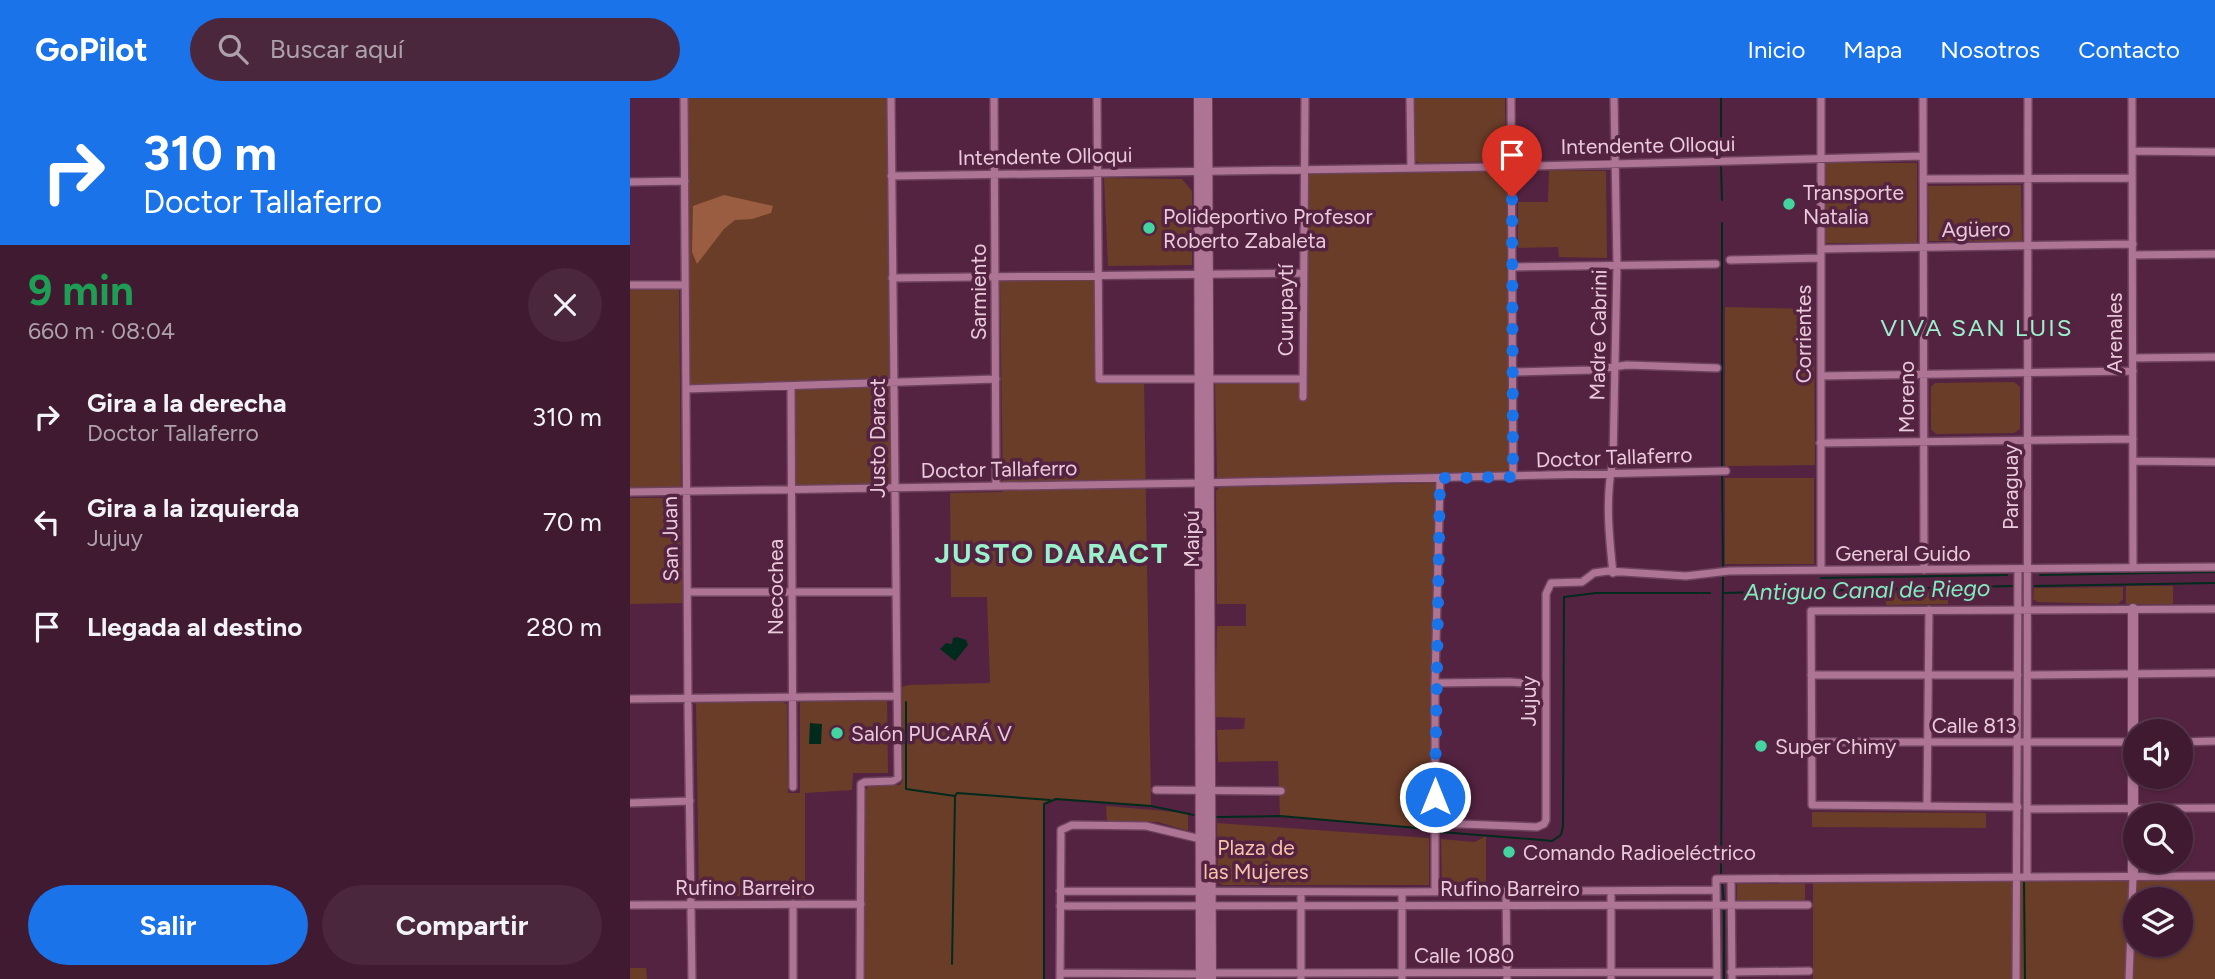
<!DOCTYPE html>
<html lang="es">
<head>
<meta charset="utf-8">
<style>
  :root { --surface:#3f1a31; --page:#4a273d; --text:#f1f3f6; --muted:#ada1ab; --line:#58384d; --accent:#1a73e8 }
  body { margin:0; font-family:Figtree,sans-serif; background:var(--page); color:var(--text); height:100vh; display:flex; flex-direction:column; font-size:26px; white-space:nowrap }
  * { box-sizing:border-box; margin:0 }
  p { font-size:23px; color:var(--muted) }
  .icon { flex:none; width:38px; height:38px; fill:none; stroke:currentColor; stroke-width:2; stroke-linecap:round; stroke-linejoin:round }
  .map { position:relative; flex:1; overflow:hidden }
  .panel { display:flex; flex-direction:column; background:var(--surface); width:630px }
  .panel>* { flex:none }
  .top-card { background:#1a73e8; color:#fff; overflow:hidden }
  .tools { position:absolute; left:1493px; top:621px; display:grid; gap:14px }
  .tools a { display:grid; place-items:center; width:70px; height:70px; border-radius:50%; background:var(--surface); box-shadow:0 2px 5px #0004,0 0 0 2px var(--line); font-size:35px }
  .pin { position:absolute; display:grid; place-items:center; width:60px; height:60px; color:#fff; margin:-72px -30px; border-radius:50% 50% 50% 0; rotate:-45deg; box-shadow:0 0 7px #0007 }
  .pin .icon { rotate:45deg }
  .me { position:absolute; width:77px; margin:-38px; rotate:0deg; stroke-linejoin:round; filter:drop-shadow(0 0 5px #0008) }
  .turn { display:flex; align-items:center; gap:24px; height:147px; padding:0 28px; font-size:32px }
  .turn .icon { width:91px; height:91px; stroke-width:2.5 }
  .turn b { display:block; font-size:49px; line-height:60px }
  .round { display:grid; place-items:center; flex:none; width:74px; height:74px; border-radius:37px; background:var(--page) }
  .head { display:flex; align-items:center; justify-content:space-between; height:119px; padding:0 28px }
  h1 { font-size:42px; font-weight:700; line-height:52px; color:#1e9e55 }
  .primary-button { display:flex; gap:14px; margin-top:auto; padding:14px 28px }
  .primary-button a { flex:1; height:80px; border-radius:42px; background:var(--accent); color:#fff; font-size:28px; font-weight:700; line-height:80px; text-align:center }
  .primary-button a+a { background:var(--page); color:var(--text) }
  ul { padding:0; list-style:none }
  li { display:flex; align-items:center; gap:21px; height:105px; padding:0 28px }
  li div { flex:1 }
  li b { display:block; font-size:26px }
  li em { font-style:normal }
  header { display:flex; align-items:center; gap:42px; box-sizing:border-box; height:98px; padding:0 35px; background:var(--accent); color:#fff }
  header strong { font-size:33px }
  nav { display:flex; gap:38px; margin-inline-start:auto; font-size:24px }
  .search { width:490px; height:63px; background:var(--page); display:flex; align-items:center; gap:18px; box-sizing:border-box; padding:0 24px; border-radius:38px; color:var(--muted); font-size:26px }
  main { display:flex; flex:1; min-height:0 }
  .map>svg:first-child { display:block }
  .green { fill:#6a3d28; fill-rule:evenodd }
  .forest { fill:#9a5d42 }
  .water { fill:#002b1c }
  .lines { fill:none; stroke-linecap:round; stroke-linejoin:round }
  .stream { stroke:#002b1c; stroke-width:2 }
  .minor-casing { stroke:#6d425d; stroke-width:10 }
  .tertiary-casing { stroke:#6d425d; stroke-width:12 }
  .minor { stroke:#ad7494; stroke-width:7 }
  .tertiary { stroke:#ad7494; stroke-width:10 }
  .route { stroke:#1a73e8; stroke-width:12; stroke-dasharray:0 21.6 }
  .poi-dot { fill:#43d4a0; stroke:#542341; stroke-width:2.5 }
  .labels { text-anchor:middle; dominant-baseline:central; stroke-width:7; stroke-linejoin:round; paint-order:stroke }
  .street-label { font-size:21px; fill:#e9cada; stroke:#542341 }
  .poi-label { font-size:21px; fill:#e9cada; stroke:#542341; text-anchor:start }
  .park-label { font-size:21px; fill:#f9c2aa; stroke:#542341 }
  .water-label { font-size:23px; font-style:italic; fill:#80ecbf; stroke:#542341 }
  .quarter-label { font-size:24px; letter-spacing:2px; fill:#9af1cb; stroke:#542341 }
  .district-label { font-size:28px; font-weight:bold; letter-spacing:2px; fill:#9af1cb; stroke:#542341 }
</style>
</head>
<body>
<header>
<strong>GoPilot</strong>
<div class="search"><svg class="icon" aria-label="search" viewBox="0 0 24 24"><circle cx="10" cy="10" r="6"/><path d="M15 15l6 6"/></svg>Buscar aquí</div>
<nav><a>Inicio</a><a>Mapa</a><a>Nosotros</a><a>Contacto</a></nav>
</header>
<main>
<section class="panel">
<div class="top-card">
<div class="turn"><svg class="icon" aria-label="right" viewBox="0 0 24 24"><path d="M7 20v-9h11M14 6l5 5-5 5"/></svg><div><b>310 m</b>Doctor Tallaferro</div></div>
</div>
<div class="head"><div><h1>9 min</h1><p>660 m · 08:04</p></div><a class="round"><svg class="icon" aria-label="close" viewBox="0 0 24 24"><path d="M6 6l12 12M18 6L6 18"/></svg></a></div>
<ul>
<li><svg class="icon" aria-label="right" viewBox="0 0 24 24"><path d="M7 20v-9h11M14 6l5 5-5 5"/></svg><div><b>Gira a la derecha</b><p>Doctor Tallaferro</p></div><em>310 m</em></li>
<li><svg class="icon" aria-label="left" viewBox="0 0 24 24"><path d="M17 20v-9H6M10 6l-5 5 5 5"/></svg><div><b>Gira a la izquierda</b><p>Jujuy</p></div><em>70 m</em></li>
<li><svg class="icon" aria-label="arrive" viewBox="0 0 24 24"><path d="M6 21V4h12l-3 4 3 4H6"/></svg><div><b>Llegada al destino</b></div><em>280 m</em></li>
</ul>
<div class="primary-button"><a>Salir</a><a>Compartir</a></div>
</section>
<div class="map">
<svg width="1585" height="881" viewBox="0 0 1585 881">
  <rect width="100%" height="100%" fill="#542341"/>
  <path class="green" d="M54,0H261L264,389L161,391L160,288L56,291Z
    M784,0H875L876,60L872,63L790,65L785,63Z
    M1194,65H1287V145H1195Z
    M919,72L976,73L977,160L929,159L928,149L888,150V104H918Z
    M875,73L879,79V369L876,374L587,381L585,284L677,282L678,74Z
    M474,80L552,81L562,93V167L478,168Z
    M1391,87L1392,143H1299L1298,88Z
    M465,182L469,281L514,282L521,708L426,701L414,706V881H234L235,693L239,688L270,687L273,682L272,589L278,587L360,585L357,499H321L320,395L373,394L370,183Z
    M0,191H49L51,389H0Z
    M1095,209L1184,211L1185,367L1095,368Z
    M1384,284L1390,289V331L1384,335L1306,336L1301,331V289L1305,285Z
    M1095,380H1184V466H1095Z
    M805,385L799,731L650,718L648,663L588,664L587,632L614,631L615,620L585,619L587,528H616V506H587L586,393L590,389Z
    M0,400H49L53,505L0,506Z
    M1496,488H1543V506H1496Z
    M1493,489V501L1488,506L1408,504L1403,501L1404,490Z
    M1318,494V506L1256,507L1255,495Z
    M173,602H257L258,675H223L222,692L175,695V800L69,797L66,604H153L157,607L158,695H170V605Z
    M812,673H832V684L812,683Z
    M476,708L558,715V733L528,724L477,723Z
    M1182,714L1356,715V730L1182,729Z
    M587,725L799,740V787H593L588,784Z
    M856,738V789H812L811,741L845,744Z
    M1387,782H1585V881H1183V784ZM1505,802H1550V847H1505Z
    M1107,786H1175V803L1107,802Z
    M0,870H16L17,881H0Z"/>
  <path class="forest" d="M94,97L143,108L141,115L122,121L105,122L94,131L67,166L62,154L63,108Z"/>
  <path class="water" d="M327,539L336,542L338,547L325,563L310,551L316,545L322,546L323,540Z
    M180,625L192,626L191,646H179Z"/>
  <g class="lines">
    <path class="stream" d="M1091,0V62
      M1091,68L1092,102
      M1092,125V369
      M1092,374L1093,470
      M1410,477L1585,474
      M1191,480L1377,477
      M1405,488L1585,485
      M1093,495L1382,488
      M1393,500V477
      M1393,524V639
      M276,604V691L325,698L327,695L420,702
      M1393,650V772
      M587,719L650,718L799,731
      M811,734L912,742L922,743L931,737L933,728L934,499L966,495H1080
      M1091,778L1093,476
      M1092,784L1094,806
      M1394,784L1395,881
      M1094,812V881
      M576,821V881
      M322,866L325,699
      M414,881V706L426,701L521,708L564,717"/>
    <g class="minor-casing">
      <path id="minor" d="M54,0L58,609L62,881
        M364,0L366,388
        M467,0L469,281H673
        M780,0L781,70
        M881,0L883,379
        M1293,0L1294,472
        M1502,0L1503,470
        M1502,53L1585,54
        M261,78L864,69L1293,58
        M1293,81L1502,80
        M0,84L55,83
        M1191,151L1503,146
        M1503,157L1585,156
        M1100,162L1191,160
        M882,169L1086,166
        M262,180L673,175
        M0,187H55
        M1503,260L1585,259
        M882,274L962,272L997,267L1087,270
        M1191,278L1503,273
        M161,288L163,689
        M56,291L366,281
        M673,299L675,0
        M1190,345L1503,341
        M1503,363L1585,364
        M0,394L570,385L1096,373
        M1191,472V0
        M983,475C979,438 975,399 983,363L987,166L984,0
        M58,494H266
        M1181,577H1388
        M1398,577L1585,575
        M805,585L880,584L916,587
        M0,601L267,598
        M1182,644H1505
        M1550,644L1585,643
        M526,692L651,693
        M0,705L60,703
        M1297,708L1299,512
        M1388,709L1182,707L1181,513L1585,511
        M1397,711L1585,710
        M805,725L907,729L914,726L916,722V496L921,485L952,484L964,475L978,473L1056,478L1099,473L1585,469
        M1397,778L1398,0
        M1101,781L1102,881
        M430,793L772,794L1086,792
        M981,793V881
        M671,794V881
        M772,794V881
        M805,794V585L810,380
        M876,794L877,881
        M163,806V881
        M0,807L231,806
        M430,808L1178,807
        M1101,874L1179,873
        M430,875L571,876
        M581,875L1087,874
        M230,881L231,686L235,684L263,683L268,680L261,0
        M430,881L431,732L442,727L516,728L575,742
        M1087,881L1086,781L1585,778
        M1386,881L1388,472
        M1499,881L1503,779"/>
    </g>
    <g class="tertiary-casing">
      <path id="tertiary" d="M569,0L571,881
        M577,0L581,881
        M1503,511V779"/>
    </g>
    <use href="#minor" class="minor"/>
    <use href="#tertiary" class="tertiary"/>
  </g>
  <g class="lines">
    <path class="route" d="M805,699L810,380L883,379L882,99"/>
  </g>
  <g class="poi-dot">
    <circle cx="1159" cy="106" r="7"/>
    <circle cx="519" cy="130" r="7"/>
    <circle cx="207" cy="635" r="7"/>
    <circle cx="1131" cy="648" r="7"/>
    <circle cx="879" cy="754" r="7"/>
  </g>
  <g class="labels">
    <g class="street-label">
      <text transform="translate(1018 47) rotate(-1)">Intendente Olloqui</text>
      <text transform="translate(415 58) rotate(-1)">Intendente Olloqui</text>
      <text transform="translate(1346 131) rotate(-1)">Agüero</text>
      <text transform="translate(348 194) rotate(-90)">Sarmiento</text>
      <text transform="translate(655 212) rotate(-90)">Curupaytí</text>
      <text transform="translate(1484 235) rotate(-90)">Arenales</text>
      <text transform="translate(1173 236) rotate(-90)">Corrientes</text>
      <text transform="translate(968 237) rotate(-89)">Madre Cabrini</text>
      <text transform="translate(1276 299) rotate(-90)">Moreno</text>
      <text transform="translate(247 340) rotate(-90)">Justo Daract</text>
      <text transform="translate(984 359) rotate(-2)">Doctor Tallaferro</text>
      <text transform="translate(369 371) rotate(-1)">Doctor Tallaferro</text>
      <text transform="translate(1380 389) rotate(-90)">Paraguay</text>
      <text transform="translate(40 441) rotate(-91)">San Juan</text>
      <text transform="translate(561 441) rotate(-90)">Maipú</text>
      <text x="1273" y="455">General Guido</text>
      <text transform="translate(145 489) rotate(-90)">Necochea</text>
      <text transform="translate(898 603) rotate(-90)">Jujuy</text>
      <text x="1344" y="627">Calle 813</text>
      <text x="115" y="789">Rufino Barreiro</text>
      <text x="880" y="790">Rufino Barreiro</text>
      <text x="834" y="857">Calle 1080</text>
    </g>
    <g class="poi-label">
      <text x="1173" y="94">Transporte<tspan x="1173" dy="24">Natalia</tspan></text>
      <text x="533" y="118">Polideportivo Profesor<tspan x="533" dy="24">Roberto Zabaleta</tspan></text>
      <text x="221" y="635">Salón PUCARÁ V</text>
      <text x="1145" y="648">Super Chimy</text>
      <text x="893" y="754">Comando Radioeléctrico</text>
    </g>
    <g class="park-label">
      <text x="626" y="749">Plaza de<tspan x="626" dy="24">las Mujeres</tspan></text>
    </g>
    <g class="water-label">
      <text transform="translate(1237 492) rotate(-1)">Antiguo Canal de Riego</text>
    </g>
    <g class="quarter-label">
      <text x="1347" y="229">VIVA SAN LUIS</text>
    </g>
    <g class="district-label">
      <text x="422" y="455">JUSTO DARACT</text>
    </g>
  </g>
</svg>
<div class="tools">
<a><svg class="icon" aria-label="sound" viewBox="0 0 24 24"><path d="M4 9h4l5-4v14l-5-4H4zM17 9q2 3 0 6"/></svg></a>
<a><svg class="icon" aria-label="search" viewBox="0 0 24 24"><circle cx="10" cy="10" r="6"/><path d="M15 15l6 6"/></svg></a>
<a><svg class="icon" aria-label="layers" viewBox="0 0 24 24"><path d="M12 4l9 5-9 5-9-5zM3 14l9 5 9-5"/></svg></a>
</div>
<div class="pin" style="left:882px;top:99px;background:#d93025"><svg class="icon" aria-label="arrive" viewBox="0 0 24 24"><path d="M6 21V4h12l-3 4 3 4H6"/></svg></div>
<svg class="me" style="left:805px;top:699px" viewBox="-20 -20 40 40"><circle r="17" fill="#1a73e8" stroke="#fff" stroke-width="3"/><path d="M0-11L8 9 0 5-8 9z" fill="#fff"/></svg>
</div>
</main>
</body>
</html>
